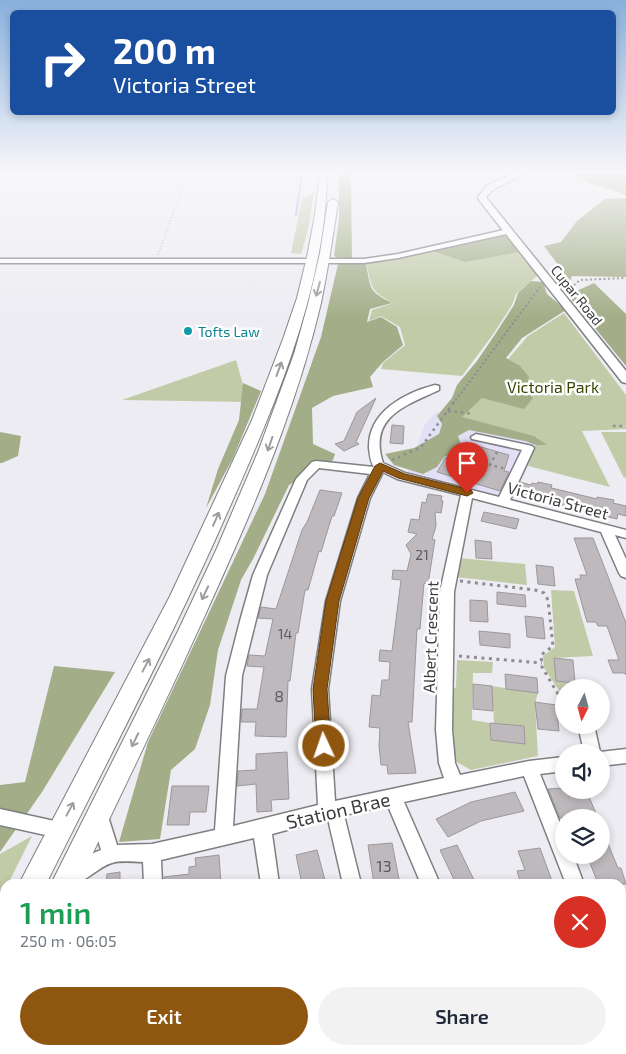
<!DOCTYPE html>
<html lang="en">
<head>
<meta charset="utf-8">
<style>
  :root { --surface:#fff; --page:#f2f2f3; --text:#1f2937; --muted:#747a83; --accent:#8f560f }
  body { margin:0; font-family:"Exo 2",sans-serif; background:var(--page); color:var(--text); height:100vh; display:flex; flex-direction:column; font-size:19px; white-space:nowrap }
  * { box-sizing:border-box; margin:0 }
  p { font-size:16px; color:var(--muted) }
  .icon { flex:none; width:28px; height:28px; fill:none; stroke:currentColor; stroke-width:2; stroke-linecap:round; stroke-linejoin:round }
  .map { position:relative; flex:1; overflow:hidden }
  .sheet { position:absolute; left:0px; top:879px; width:626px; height:176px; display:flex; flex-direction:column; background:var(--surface); border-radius:15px 15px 0 0; box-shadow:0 2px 8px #0003 }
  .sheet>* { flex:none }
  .hud { position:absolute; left:10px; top:10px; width:606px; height:105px; border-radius:8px; box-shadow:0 2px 8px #0003; background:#1a4fa0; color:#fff; overflow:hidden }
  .needle { width:32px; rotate:186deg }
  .tools { position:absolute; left:555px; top:679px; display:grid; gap:10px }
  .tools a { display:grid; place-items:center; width:55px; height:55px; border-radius:50%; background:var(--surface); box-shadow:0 2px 8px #0003; font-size:25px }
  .pin { position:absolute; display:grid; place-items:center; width:42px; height:42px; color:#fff; margin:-51px -21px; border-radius:50% 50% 50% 0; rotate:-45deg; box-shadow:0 0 5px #0007 }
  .pin .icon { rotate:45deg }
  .me { position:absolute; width:55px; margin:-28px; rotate:357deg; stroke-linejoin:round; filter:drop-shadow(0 0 4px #0008) }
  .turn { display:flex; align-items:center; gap:18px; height:105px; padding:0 20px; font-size:22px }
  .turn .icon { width:65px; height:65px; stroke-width:2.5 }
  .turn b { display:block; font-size:35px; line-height:42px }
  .round { display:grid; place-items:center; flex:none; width:52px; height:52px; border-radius:26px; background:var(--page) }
  .head { display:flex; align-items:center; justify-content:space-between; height:85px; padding:0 20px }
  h1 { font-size:30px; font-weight:600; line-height:38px; color:#1e9e55 }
  .cta { display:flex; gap:10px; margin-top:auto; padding:10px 20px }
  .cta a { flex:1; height:58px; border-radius:30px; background:var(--accent); color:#fff; font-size:20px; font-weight:600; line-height:58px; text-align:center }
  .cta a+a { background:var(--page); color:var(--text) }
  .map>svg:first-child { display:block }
  .commercial { fill:#e3e0f6 }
  .green { fill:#c1cba7 }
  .forest { fill:#a3ad87 }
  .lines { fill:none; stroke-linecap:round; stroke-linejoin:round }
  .stream { stroke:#98aacd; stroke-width:2 }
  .building { fill:#beb9bd; stroke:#9b979a }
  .minor-casing { stroke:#7f7f83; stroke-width:3 }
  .major-casing { stroke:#7f7f83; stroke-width:3 }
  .highway-casing { stroke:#7f7f83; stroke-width:2 }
  .path-far3 { stroke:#8d8c91; stroke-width:1; stroke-dasharray:1 2; stroke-linecap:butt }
  .path-far2 { stroke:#8d8c91; stroke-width:2; stroke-dasharray:2 2.5; stroke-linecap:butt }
  .path-far1 { stroke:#8d8c91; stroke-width:2.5; stroke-dasharray:2.5 4; stroke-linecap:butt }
  .path { stroke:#8d8c91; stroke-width:3; stroke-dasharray:3 4.5; stroke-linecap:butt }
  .minor { fill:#fff; fill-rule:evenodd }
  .major { fill:#fff; fill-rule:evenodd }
  .highway { fill:#fff; fill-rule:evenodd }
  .oneway { stroke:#9e9d9e }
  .route { fill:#8f560f; stroke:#5d380a }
  .culture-dot { fill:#0f9aa8; stroke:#fff; stroke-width:2 }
  .labels { text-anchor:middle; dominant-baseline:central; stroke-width:5; stroke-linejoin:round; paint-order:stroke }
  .far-street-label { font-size:14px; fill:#3c3b3e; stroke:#fff }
  .far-culture-label { font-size:14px; fill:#0d838f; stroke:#fff; text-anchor:start }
  .number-label { font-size:14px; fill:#5c5a5e }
  .park-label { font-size:16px; fill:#3a4504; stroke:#fff }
  .street-label { font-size:16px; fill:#3c3b3e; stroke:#fff }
  .near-number-label { font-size:16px; fill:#5c5a5e }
  .near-street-label { font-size:19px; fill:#3c3b3e; stroke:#fff }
</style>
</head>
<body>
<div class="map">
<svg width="626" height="1054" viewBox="0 0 626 1054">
  <rect width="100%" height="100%" fill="#edecf2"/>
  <path class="commercial" d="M436,412L538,438L528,466L509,500L408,472L425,424Z"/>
  <path class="green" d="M314,192L308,230L301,254L291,253L302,199Z
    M504,233L538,275L516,294L512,305L494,333L462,376L381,369L383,363L405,345L400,327L381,316L369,321L372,310L393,303C369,290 372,287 366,262Z
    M564,313L626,395V429L582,431L610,487L528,466L538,438L455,420L528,336Z
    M236,360L248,402L122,400Z
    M601,432H626V477L624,478Z
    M459,558L525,564L527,585L455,577Z
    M551,590L574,591L593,656L554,658L557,681L593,685L594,687L564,688V698L544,668L543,656L555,647Z
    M457,660L493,662L492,673H473L472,720L490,723L491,740L524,744V726L494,723L492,686L538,693L535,703L538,756L471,770L455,761L451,691L456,687Z
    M32,836L8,884H5V890L0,900V854Z"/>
  <path class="forest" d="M339,172H351L352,259H340L334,256L339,218Z
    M568,172H626V196C615,189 605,188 592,184C584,182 577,175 568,172Z
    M626,198V277L572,276L568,287L560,288L552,281L562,270L544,246L561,242L577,221L605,199Z
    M504,233L519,252L465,262L430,250Z
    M338,264H366C371,289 368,291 392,303L370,309L367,322L381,317L397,327L403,345L383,362L370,377L373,387L333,396L312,408L313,444L335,454L333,460L289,485L253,559L241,580L218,650L210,705L195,749L171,770L160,839L119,842L148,742L265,494L321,337Z
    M531,281L543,282L547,294L566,310L522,338L506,358L520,366L529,377L525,391L533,398L524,409L482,398L462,417L534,436L547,445H536L525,441L469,430L458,436L462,447L456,457L445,456L437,467L423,474L394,465L385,454L414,448L439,434L442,424L437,416L452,398L457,385L477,361L494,336L514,305L518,293Z
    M594,283L626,314V366L568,295Z
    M243,383L261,391L233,458L206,508L218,469L239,420Z
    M0,432L21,436L18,456L2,463H0Z
    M54,666L115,672L42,792L0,852V785L25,782Z
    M14,1050H138V1054H13Z"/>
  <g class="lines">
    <path class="stream" d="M296,215L302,172"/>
  </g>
  <path class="building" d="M376,398L356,442L359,444L344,451L335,444L344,441L357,412Z
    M392,425L404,426L403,444L390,443Z
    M474,445L509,455L504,471L509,472L500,491L437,472L446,457L465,462Z
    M520,482L531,485L532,483L537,484L538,482L552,485L551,488L556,489L597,499V497L614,500L613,503L626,506V516L618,514L617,519L563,506L562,502V504L515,493Z
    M320,490L342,493L334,516H332L321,552L319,551L308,590H305L298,633H296L290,681H288L286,737L255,736L256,722H241L242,709H257L264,667L247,666L249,655L265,656L273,619L258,618L261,607L276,609L302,530L307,522Z
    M428,494L442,496L441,500L443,501L441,513L435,512L436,526L432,539L435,540L428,584L424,583L420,629H417L412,722H408L416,773L388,774L387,765H381L379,746L380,728L369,727L372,695L380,696L382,680H389L390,662L379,661L380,650L392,651L401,580L392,579L393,570L407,571L411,554L406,545L417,534L408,532L411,519L419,520L422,502L426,503Z
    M484,512L519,519L516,529L481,521Z
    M574,538H593L626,623V675L624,673H613L608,660H619L607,626H598L596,622H587L575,579H581L580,575H587Z
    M475,540L491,542L492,559L476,558Z
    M536,565L553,567L555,586L538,584Z
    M497,592L525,595L526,607L497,604Z
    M470,600L487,601L488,622L470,621Z
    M525,616L543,618L545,639L527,637Z
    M479,631L510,634V648L480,645Z
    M554,658L573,660L575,683L556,681Z
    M505,674L537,678L538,693L506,689Z
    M473,684L492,686L493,711L473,709Z
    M535,702L556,705L559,731L538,729Z
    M490,723L524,726L525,744L491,740Z
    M287,752L289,799L271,800L272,811L257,812L256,784L237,786L238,771L256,770V754Z
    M172,786H209L206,812H190L189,825H167Z
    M564,788V790H586L598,818H560L548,789Z
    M515,792L524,811L481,821L448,837L436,819L471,802Z
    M601,827L618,868H621L626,884H598L587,855H601Z
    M392,843L400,884H374L368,845Z
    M457,845L476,884H456L440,850Z
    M540,848L552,881L521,884L517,871L525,870L518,851Z
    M317,850L326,884H302L296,855Z
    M219,855L221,884H164V877L189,874V867L196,866L195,858Z
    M120,872V884H106L107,874Z"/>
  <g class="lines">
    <g class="minor-casing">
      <path id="minor" d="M508,229L512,231L511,233L398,258L364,263H326L322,261L326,259H364L398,254Z
        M0,259H312L316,261L312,263H0Z
        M435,385L439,386V390C405,406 368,417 383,463L405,473L499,497L522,450L472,439L471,437L476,434L532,446L534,448L510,500L626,530V538L615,535L626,559V578L621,576L619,573L601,532L472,498L454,592L452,730L455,763L460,775L529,761L564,757V771L540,774L564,833V855H573L584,884H566L524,776L404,802L440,884H421L388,806L344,815L361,884H343L328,819L272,834L279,884H261L254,838L161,860L162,884H144L143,862C133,862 121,860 112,863C96,867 83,888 66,882L64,876C69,863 88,855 101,850L91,816L94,810L100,808L106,810L117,845L152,844L215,830L226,676L240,621L253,575L296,479L312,462L316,461L374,467C370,461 370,455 369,448C368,412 404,393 435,385ZM319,468L370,474L358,498L326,601L312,689L318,805L233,826L242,676L267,575L307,480ZM383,472L397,479L461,495L440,592L436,730L439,763L444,778L335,801L328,689L340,601L370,498Z
        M578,725H594L600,752L626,749V763L601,766V752H584Z
        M0,809L59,822L65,824L68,830L65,836L59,838L0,825Z
        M148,1050H170L171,1054H149Z
        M283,1050H305L306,1054H284Z
        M384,1050H406L407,1054H385Z
        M493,1050H515L517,1054H495Z"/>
    </g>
    <g class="major-casing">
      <path id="major" d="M518,172H528L494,189L486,197L488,200L626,371V383L622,382L480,201L478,197L488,185Z"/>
    </g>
    <g class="highway-casing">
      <path id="highway" d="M320,172H328C326,200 324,229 318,257C300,351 259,441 220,529C166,649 105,766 46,884H19L170,596L252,420L283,339L297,298L307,257L315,215Z
        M333,199L338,202C333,236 328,269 321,303C300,393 265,481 227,566C180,673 129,778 78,884H51L178,631L217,548L258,452L294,354L308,304L320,253L328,202Z
        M5,921V957L0,959V923Z
        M5,988V1026L0,1028V991Z"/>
    </g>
    <path class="path-far3" d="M158,255L188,172
      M555,273L585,228L596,220L626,207"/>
    <path class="path-far2" d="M567,291L580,280L626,278
      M453,404L540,287"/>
    <path class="path-far1" d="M448,411L474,414
      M613,426H626
      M497,452L490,465L506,469
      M392,460L421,447L454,402"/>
    <path class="path" d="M460,581L535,590L544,593L548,600L553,646L541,655L542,667L561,699L564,700
      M459,656L542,663"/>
    <use href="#minor" class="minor"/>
    <use href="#major" class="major"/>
    <use href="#highway" class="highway"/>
  </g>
  <defs><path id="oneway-shaft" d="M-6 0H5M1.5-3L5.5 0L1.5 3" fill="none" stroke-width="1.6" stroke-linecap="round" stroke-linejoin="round" transform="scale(1.25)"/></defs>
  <g class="oneway">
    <use href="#oneway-shaft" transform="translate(318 289) rotate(105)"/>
    <use href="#oneway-shaft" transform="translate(279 369) rotate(-70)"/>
    <use href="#oneway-shaft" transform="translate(270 444) rotate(109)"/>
    <use href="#oneway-shaft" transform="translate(216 519) rotate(-66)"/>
    <use href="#oneway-shaft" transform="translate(205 593) rotate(115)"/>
    <use href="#oneway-shaft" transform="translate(146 665) rotate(-62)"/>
    <use href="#oneway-shaft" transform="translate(135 740) rotate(116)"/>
    <use href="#oneway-shaft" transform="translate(70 809) rotate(-62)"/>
  </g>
  <linearGradient id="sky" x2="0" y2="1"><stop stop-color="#88b0dd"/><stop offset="0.54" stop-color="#f7f6f9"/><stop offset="1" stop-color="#f7f6f9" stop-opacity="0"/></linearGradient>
  <rect width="626" height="319" fill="url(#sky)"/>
  <path class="route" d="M380,463L405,474L471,490L473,493L467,496L398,478L383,471L369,498L339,601L327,689L331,746L329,750L324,752L318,750L316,746L313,689L326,601L358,498L375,466Z"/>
  <circle class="culture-dot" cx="188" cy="331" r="5"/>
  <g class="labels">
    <g class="far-street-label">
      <text transform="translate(577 295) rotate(51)">Cupar Road</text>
    </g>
    <g class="far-culture-label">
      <text x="198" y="331">Tofts Law</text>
    </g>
    <g class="number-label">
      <text x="422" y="554">21</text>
      <text x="285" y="633">14</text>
    </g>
    <g class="park-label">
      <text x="553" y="386">Victoria Park</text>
    </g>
    <g class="street-label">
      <text transform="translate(558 500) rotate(15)">Victoria Street</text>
      <text transform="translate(430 637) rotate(-88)">Albert Crescent</text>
    </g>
    <g class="near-number-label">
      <text x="279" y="695">8</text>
      <text x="384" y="865">13</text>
    </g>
    <g class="near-street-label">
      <text transform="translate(338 810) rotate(-13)">Station Brae</text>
    </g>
  </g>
</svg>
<div class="tools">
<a><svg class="needle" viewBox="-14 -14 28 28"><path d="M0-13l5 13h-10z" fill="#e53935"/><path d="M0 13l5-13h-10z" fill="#747a83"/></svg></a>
<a><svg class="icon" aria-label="sound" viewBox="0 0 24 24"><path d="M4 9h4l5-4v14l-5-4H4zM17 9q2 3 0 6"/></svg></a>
<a><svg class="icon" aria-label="layers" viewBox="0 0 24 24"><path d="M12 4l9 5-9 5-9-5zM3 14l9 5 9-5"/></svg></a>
</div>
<div class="pin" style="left:467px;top:493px;background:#d93025"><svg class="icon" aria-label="arrive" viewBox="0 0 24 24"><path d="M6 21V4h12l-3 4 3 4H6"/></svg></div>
<svg class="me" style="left:324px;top:746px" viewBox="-20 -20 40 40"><circle r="17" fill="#8f560f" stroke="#fff" stroke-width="3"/><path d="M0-11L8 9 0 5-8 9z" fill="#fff"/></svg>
<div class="hud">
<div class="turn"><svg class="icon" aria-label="right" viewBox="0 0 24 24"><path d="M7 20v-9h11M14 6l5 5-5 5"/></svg><div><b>200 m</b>Victoria Street</div></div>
</div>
<section class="sheet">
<div class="head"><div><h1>1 min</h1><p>250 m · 06:05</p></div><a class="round" style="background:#d93025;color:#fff"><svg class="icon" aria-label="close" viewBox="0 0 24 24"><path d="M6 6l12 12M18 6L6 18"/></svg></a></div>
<div class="cta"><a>Exit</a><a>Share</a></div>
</section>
</div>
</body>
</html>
